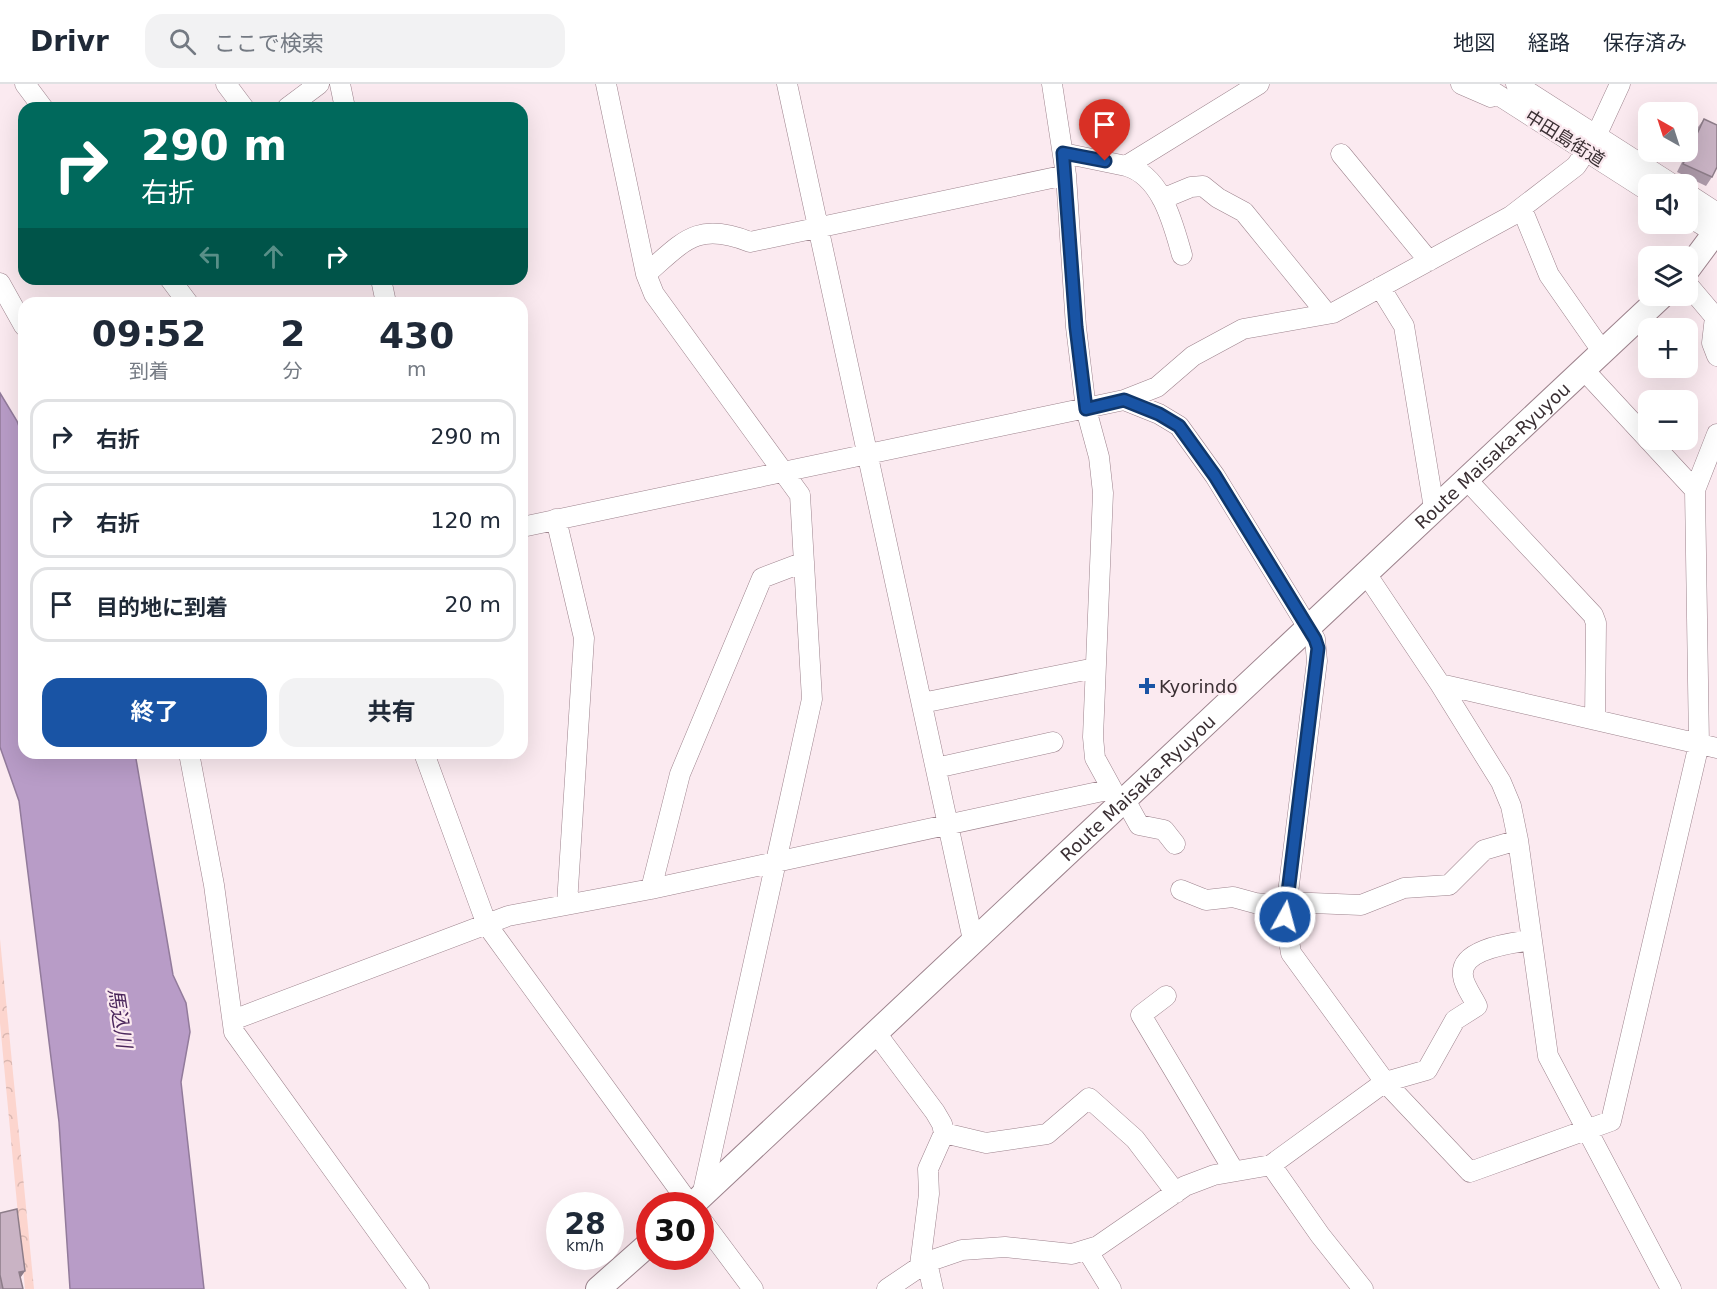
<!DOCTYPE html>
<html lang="ja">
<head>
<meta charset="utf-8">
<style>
  :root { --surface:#fff; --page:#f2f2f3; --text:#1f2937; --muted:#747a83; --line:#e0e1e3; --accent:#1954a5 }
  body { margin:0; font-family:"DejaVu Sans","Noto Sans JP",sans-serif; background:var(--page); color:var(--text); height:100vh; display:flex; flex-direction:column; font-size:22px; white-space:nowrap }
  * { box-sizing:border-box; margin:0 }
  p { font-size:20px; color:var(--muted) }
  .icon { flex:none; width:33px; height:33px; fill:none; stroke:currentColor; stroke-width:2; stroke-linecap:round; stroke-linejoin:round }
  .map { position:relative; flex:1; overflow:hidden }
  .panel { position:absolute; left:18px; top:213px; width:510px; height:462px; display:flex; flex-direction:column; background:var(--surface); border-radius:18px; box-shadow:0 6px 24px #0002 }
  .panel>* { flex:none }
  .banner { position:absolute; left:18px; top:18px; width:510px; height:183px; border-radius:18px; box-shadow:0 6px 24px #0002; background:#00695c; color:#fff; overflow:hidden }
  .needle { width:39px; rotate:321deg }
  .fabs { position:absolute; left:1638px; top:18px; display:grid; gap:12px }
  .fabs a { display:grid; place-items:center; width:60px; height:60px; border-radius:12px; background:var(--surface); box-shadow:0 6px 24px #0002; font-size:30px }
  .speed { position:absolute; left:546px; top:1108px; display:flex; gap:12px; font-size:30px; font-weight:700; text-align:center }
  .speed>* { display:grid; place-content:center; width:78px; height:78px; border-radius:50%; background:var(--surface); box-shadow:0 6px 24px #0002; line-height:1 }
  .speed small { font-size:15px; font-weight:400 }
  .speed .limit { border:9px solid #d22; background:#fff; color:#111 }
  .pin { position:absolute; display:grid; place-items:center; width:51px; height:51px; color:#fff; margin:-62px -26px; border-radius:50% 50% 50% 0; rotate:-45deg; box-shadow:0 0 6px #0007 }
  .pin .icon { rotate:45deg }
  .me { position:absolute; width:66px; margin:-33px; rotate:7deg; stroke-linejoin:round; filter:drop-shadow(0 0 4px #0008) }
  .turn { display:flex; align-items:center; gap:21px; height:126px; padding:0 24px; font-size:27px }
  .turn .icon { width:78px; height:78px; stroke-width:2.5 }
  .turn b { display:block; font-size:42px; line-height:51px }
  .lanes { display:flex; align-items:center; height:57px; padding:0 24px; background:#0003; justify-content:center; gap:30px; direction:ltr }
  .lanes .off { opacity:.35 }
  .eta { display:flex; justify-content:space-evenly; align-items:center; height:102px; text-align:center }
  .eta b { font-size:36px; font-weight:700; line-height:42px }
  .action { display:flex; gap:12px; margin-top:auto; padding:12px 24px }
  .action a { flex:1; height:69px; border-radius:18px; background:var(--accent); color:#fff; font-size:24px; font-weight:700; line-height:69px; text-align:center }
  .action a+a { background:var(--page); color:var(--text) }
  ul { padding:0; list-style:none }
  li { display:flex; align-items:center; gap:18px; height:75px; margin:0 12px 9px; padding:0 12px; border:3px solid var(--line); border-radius:18px }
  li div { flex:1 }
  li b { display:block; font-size:22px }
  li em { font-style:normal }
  header { display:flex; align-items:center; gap:36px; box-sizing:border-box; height:84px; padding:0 30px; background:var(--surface); border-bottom:2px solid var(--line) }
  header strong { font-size:28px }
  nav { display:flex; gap:33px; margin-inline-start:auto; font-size:21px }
  .search { width:420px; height:54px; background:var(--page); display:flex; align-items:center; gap:15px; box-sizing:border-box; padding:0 21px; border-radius:18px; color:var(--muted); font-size:22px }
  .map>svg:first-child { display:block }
  .forest { fill:url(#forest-crowns) }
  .water { fill:#b89cc7; stroke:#927b9b; stroke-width:1.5 }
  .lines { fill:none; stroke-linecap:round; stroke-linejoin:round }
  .minor-casing { stroke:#9d838d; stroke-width:21 }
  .major-casing { stroke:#9d838d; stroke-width:26 }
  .minor { stroke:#fff; stroke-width:20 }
  .major { stroke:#fff; stroke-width:24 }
  .wall { fill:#ad9aa9 }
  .shaded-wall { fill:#8d7d89 }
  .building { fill:#c9b3c4; stroke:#8d7d89; stroke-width:1.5 }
  .route-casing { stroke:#10376b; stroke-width:15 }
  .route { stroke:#1954a5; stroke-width:10 }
  .poi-dot { fill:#1954a5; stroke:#fbeaf0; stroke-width:2 }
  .labels { text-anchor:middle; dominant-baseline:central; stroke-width:4.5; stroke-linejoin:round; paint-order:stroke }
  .street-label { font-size:18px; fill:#3a2f33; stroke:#fbeaf0 }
  .poi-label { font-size:18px; fill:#3a2f33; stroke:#fbeaf0; text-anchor:start }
  .water-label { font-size:20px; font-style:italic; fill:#4b275c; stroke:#fbeaf0 }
</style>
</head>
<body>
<header>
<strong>Drivr</strong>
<div class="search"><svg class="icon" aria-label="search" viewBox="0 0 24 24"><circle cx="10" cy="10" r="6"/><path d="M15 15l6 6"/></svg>ここで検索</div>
<nav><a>地図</a><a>経路</a><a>保存済み</a></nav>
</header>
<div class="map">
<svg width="1717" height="1205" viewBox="0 0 1717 1205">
  <defs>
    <pattern id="forest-crowns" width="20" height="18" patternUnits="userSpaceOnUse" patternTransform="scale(1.5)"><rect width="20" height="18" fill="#fcd5ce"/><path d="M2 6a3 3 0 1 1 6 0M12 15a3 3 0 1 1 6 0" fill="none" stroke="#d9b7b1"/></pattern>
  </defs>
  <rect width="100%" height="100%" fill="#fbeaf0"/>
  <path class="forest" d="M0,855L34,1205H25L0,939Z"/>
  <path class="water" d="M0,309L17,337L24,356V669H135L173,891L186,919L190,948L181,998L204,1205H70L59,1038L19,717L0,663Z"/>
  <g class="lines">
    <g class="minor-casing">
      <path id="minor" d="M25,0L43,24
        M226,0L244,24
        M340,0L345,24
        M606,0L646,190L654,210L800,411L812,615L702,1112
        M787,0L973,856
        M1052,0L1066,91L1076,243L1086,325L1099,373L1103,409L1093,653L1095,674L1118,716
        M1461,0L1491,13
        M1481,0L1648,107
        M1516,0L1672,100
        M287,24L319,0
        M1063,69L1126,82L1259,0
        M1341,70L1429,177
        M1126,82C1162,92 1173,140 1182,171
        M1688,110L1717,129
        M1162,115L1191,103L1203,102L1218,114L1244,128L1327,230
        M1522,125L1549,191L1602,267
        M1688,132L1717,150
        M646,190C684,157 697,137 750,158L1066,91
        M170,195L188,219
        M381,195L386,219
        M0,199L24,242
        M1688,201L1715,233L1712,259L1717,272
        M1380,203L1404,242L1434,424
        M1124,316L1159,330L1179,342L1215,392L1315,555L1317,577L1285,833L1291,869L1385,998L1470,1088L1611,1037L1699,660L1695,406L1583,285
        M1466,395L1593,531L1596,539L1595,636
        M1695,406L1717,350
        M556,435L584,554L567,820
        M522,443L1124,316L1157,303L1193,272L1243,245L1333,229L1511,132L1576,82L1596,52L1620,0
        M1365,488L1440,600L1501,698L1511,722L1518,756L1548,972L1671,1205
        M1440,600L1717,664
        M922,619L1095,584
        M189,669L214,801L234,948L419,1205
        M424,669L487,841L691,1122
        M936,684L1053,658
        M1124,714L1139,741L1164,746L1175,760
        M651,805L680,690L762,494L804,478
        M1181,806L1206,816L1233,813L1255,819L1286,823
        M1287,818L1361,821L1404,804L1449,801L1484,766L1518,756
        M1166,912L1141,931L1234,1087
        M233,936L508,832L651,805L1112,705
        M876,949L935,1028L942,1040L944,1049L928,1085L929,1110L920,1181
        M944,1049L986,1059L1047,1050L1089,1014L1135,1055L1176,1109
        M1271,1081L1320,1151L1363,1205
        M700,1134L753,1205
        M1087,1166L1111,1205
        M927,1178L933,1205
        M887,1205L927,1178L962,1166L1005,1163L1072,1170L1098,1162L1185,1102L1214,1091L1271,1081L1385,998L1427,986L1455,936L1477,922C1473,913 1464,902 1463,892C1459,864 1513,859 1531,856"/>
    </g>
    <g class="major-casing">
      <g id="major">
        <path d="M1688,185L1717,146"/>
        <path id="s1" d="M691,1122L1662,212"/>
        <path d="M598,1205L650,1159"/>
      </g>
    </g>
    <use href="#minor" class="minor"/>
    <use href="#major" class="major"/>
  </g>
  <path class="wall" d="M1704,35L1712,93L1706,102L1677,88L1687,68H1688V66L1698,43Z
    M0,1129L25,1187L20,1194L23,1205H0Z"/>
  <path class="shaded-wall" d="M25,1187L18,1197L19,1188Z"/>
  <path class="building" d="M1704,35L1717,41V83L1712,93L1683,80Z
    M17,1125L25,1187L19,1188L23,1205H3L0,1191V1129Z"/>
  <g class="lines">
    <g class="route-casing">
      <path id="route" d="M1105,77L1063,69L1076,243L1086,325L1124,316L1159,330L1179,342L1215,392L1315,555L1318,564L1285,833"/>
    </g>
    <use href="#route" class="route"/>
  </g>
  <path class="poi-dot" d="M1144 593h6v6h6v6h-6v6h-6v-6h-6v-6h6z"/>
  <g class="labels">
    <g class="street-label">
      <text transform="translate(1565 54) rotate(32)">中田島街道</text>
      <text stroke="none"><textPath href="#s1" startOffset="1098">Route Maisaka-Ryuyou</textPath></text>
      <text stroke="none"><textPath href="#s1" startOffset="612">Route Maisaka-Ryuyou</textPath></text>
    </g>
    <g class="poi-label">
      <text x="1159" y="602">Kyorindo</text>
    </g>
    <g class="water-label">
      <text transform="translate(120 934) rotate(81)">馬込川</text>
    </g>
  </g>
</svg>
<div class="fabs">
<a><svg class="needle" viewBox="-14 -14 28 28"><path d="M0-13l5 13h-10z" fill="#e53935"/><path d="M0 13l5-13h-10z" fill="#747a83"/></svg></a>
<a><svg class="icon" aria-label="sound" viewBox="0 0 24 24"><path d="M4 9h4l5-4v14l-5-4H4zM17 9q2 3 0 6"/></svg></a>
<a><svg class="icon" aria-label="layers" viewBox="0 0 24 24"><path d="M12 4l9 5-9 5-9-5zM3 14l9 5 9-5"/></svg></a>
<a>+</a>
<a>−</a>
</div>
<div class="speed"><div>28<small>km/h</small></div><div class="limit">30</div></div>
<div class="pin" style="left:1105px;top:77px;background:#d93025"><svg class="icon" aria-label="arrive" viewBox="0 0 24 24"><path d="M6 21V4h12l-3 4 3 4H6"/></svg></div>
<svg class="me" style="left:1285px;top:833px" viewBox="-20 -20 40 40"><circle r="17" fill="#1954a5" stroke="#fff" stroke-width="3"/><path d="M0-11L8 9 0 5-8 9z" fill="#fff"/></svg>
<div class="banner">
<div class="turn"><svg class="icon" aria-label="right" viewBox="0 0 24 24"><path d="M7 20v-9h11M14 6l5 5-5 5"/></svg><div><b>290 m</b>右折</div></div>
<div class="lanes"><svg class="icon off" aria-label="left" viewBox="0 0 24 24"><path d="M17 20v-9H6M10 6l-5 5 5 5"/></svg><svg class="icon off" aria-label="ahead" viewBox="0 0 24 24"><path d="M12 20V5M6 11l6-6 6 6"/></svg><svg class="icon" aria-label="right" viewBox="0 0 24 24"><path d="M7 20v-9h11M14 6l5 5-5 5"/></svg></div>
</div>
<section class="panel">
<div class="eta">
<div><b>09:52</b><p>到着</p></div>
<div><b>2</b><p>分</p></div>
<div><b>430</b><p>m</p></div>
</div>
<ul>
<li><svg class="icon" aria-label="right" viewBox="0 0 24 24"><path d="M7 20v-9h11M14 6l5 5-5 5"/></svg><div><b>右折</b></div><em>290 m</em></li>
<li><svg class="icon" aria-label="right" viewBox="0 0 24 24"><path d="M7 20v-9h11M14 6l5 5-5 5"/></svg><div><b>右折</b></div><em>120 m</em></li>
<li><svg class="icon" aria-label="arrive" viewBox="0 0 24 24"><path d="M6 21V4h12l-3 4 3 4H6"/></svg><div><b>目的地に到着</b></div><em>20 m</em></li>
</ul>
<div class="action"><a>終了</a><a>共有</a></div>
</section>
</div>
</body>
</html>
